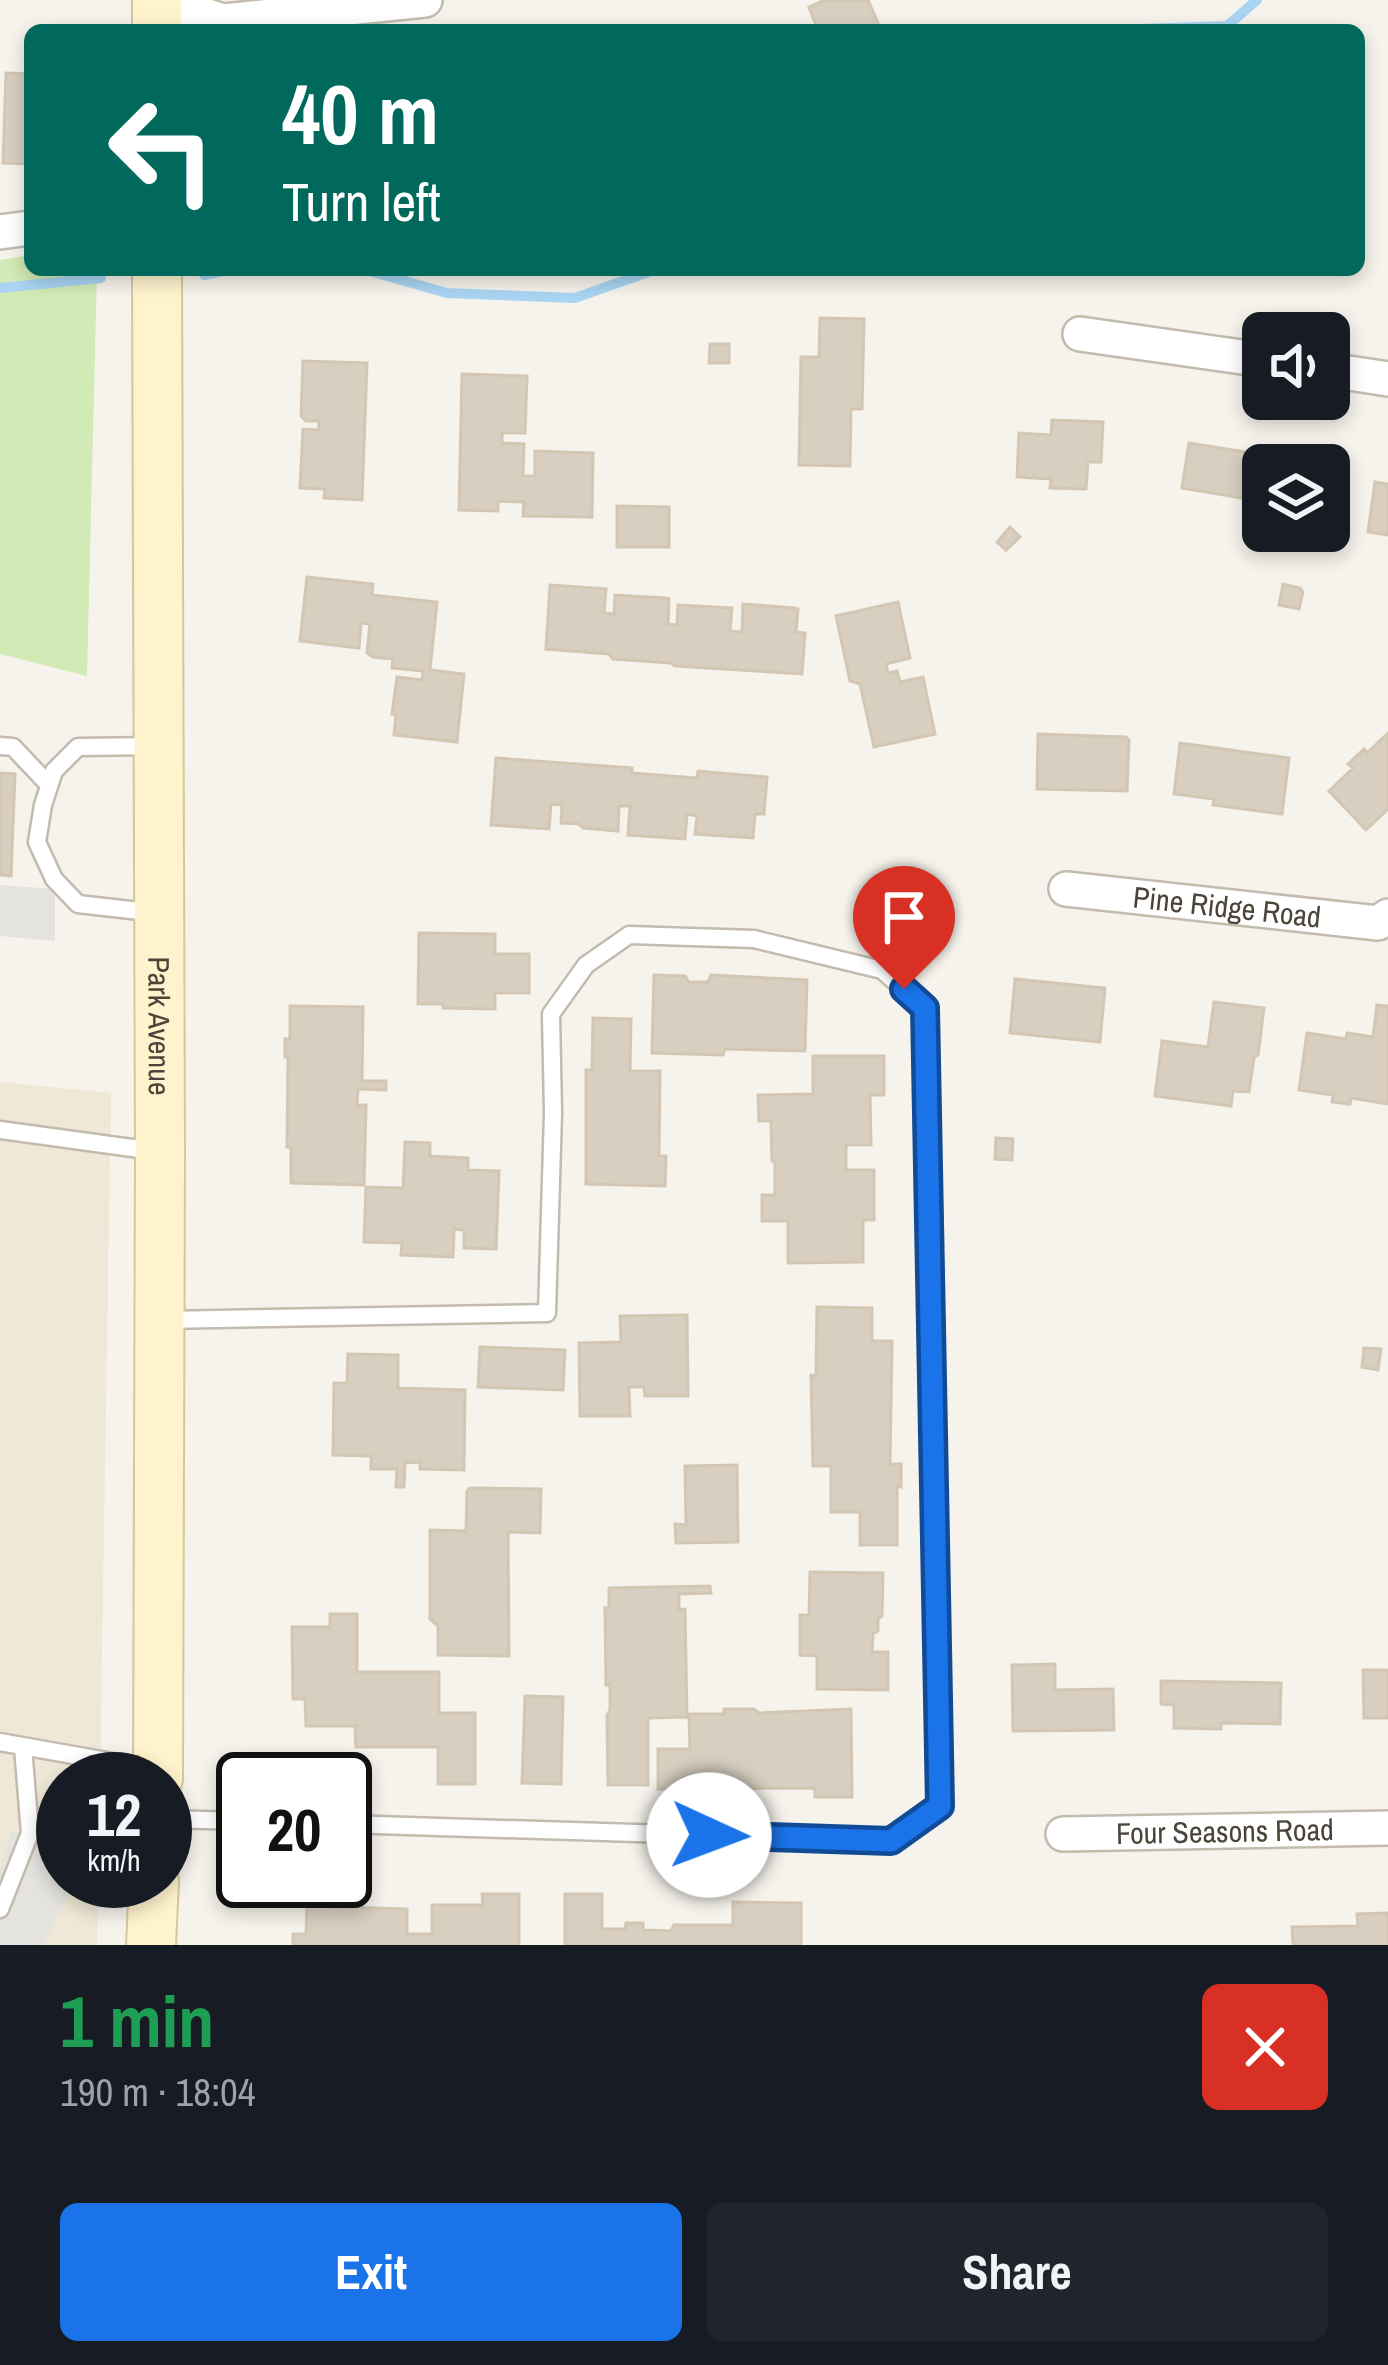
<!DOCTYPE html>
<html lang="en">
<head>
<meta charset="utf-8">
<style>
  :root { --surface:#171b24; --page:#20242c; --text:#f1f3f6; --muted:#9ea1a6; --accent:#1a73e8 }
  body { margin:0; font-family:"Archivo Narrow",sans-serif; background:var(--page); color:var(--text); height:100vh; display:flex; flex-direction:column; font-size:45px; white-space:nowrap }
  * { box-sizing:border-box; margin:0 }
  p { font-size:39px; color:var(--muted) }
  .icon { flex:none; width:66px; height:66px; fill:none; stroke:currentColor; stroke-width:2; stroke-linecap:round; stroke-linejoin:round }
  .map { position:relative; height:1945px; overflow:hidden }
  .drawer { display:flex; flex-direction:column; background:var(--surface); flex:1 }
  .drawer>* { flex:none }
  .guide { position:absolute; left:24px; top:24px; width:1341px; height:252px; border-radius:18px; box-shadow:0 6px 18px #0003; background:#00695c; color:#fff; overflow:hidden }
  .tools { position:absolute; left:1242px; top:312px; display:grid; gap:24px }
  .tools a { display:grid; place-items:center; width:108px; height:108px; border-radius:18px; background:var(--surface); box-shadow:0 6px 18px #0003; font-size:60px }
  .speed { position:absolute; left:36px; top:1752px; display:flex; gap:24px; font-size:60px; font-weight:700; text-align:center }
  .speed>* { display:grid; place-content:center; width:156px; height:156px; border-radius:50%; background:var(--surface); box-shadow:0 6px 18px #0003; line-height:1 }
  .speed small { font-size:30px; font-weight:400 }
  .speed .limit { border:6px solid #111; border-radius:18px; background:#fff; color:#111 }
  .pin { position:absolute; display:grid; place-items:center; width:102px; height:102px; color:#fff; margin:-123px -51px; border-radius:50% 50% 50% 0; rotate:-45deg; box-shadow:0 0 12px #0007 }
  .pin .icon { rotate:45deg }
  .me { position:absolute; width:132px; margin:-66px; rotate:92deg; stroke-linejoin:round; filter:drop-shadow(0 0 9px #0008) }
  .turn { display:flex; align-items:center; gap:42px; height:252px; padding:0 60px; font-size:54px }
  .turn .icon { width:156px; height:156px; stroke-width:2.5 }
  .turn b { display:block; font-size:84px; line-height:102px }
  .round { display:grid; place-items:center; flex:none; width:126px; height:126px; border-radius:18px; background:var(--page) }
  .headline { display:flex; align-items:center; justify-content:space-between; height:204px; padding:0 60px }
  h1 { font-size:72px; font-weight:700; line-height:90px; color:#1e9e55 }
  .primary-button { display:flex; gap:24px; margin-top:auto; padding:24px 60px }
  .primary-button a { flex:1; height:138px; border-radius:18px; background:var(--accent); color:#fff; font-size:48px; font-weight:700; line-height:138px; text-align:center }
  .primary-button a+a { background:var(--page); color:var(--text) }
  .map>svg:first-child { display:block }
  .education { fill:#efe8d6 }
  .green { fill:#d2eab5 }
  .parking { fill:#e5e3e0 }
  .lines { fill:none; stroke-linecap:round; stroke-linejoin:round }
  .stream { stroke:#a9d4f2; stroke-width:10 }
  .building { fill:#d8cfc1; stroke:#d3c7b4; stroke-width:3 }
  .service-casing { stroke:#c2bbae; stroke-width:21 }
  .minor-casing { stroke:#c2bbae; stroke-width:38 }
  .secondary-casing { stroke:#d6c79b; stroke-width:52 }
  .service { stroke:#fff; stroke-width:16 }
  .minor { stroke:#fff; stroke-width:33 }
  .secondary { stroke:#fff3cd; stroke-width:48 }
  .route-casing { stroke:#114b97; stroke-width:30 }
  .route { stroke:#1a73e8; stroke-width:21 }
  .labels { text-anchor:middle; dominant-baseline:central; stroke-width:10; stroke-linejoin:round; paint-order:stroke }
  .street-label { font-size:30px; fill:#4b4439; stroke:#fff }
</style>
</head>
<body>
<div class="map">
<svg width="1388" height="1945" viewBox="0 0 1388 1945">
  <rect width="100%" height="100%" fill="#f6f3ec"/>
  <path class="education" d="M0,1082L111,1093L100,1779H63V1881H99L97,1945H0Z"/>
  <path class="green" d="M30,255V270H97L87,676L0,654V260Z"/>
  <path class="parking" d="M0,885L55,889V941L0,936Z
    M11,1832L63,1835V1881H75L43,1945H0V1870Z"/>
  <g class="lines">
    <path class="stream" d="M1111,30L1227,26L1257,0
      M366,270L447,293L575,298L654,270
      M204,275L228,270
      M0,288L101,278"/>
  </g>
  <path class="building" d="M825,0H868L881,30H818L809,7Z
    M6,73L30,74V164L3,163Z
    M820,318L864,319L862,409H851L850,466L799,465L801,357H819Z
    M710,344H729V363H709Z
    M303,361L367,363L362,500L324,498L325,489L300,488L303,429L319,430V421H306L301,416Z
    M462,374L527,376L525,433H502V443L524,444L523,476H535V451L593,453L592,517L523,516L524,502L498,501V511L459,510Z
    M1052,420L1103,422L1101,462H1088L1086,489L1050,488L1051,479L1017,477L1019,433L1051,435Z
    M1189,443L1295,460L1294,465H1263V518H1258L1260,501L1182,488Z
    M1375,482L1388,484V535L1368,532Z
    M617,506L669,507V547H617Z
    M1010,527L1020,537L1006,550L997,542Z
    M307,577L373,584L372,595L437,602L430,670L464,674L457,742L394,735L396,715L392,714L397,677L422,680L423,671L392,668L393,659L373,657L367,653L370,624L361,623L359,648L300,641Z
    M1283,584L1300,588L1303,592L1299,609L1279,605Z
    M550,585L606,589L604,613L614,614L615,595L667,598L669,599L668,624L677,625L678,605L732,608L730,631L742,632L743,604L795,608L798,609L796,632L805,633L802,674L675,666L671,663L613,659L609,654L546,649Z
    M898,602L910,658L886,664L888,673L897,671L900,682L923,677L935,734L874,747L860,684L850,681L836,616Z
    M1388,733V809L1366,830L1329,791L1353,768L1348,764L1364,749L1367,753Z
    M1038,734L1126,737L1129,740L1127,791L1037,789Z
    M1180,743L1289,758L1282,814L1213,805L1214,799L1174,794Z
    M496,758L632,768V773L697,778L698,771L767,777L764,814H755L753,838L695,834L697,816L687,814L685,839L628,835L630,806H619L618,831L583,828L579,824L561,823L562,805L551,804L549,829L491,825Z
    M0,773L15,774L11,876L0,875Z
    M419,933L495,934V954H529V993H495V1009L443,1008V1004H418Z
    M654,975L685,976L689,982H708L711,975L807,980L805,1051L725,1049L723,1055L652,1053Z
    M1015,979L1105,988L1100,1042L1010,1033Z
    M1214,1002L1264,1008L1258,1055L1254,1057L1249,1092L1233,1091L1231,1106L1155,1096L1162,1041L1208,1047Z
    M1377,1005L1388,1006V1104L1351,1098L1350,1104L1332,1102L1333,1095L1299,1090L1307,1033L1346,1039L1347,1033L1373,1037Z
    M290,1006L363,1007L362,1081H386V1090L358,1089L357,1105H366L364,1185L291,1183V1148L287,1147L288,1057H285V1039H290Z
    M593,1018L631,1019L630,1071H660L659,1156H666L665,1186L586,1184V1070H592Z
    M813,1056H884V1095H870L871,1145H846V1170H874V1220H863V1262L788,1263V1221H762V1195H775V1161H772L771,1121H759L758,1095L813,1094Z
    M996,1138L1013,1139L1012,1160L995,1159Z
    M405,1142L430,1143V1156L468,1158V1170L499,1171L496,1249L464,1248V1230L454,1229L453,1257L401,1255L402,1243L364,1242L366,1187L403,1188Z
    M817,1307L872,1308V1341H892L890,1464H901V1487L897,1486V1545H860V1512H831V1466H813L811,1375L816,1376Z
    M687,1315L688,1396H645L644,1387H629L630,1416H580L579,1343L621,1342L620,1316Z
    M480,1347L565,1350L563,1390L478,1387Z
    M1364,1348L1381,1349L1378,1370L1362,1367Z
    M348,1354L398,1355V1388L465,1390L464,1470L420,1469V1462L405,1463L404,1487H396L397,1469H371V1456L333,1455L334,1383H347Z
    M737,1465L738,1542L676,1543L675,1524L686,1525L685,1466Z
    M470,1488L541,1489L540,1533L508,1532L509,1656L438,1655V1626L430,1619V1530L466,1531L467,1491Z
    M810,1572L883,1573L882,1616L878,1619V1631L873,1634L872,1652H888V1690L817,1689V1656L800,1655V1615H809Z
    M710,1586L711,1593L679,1594V1610L685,1609L687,1717L648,1718V1785H608L607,1715L610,1710V1685H606L605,1608H609V1588Z
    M330,1614H357V1672H439V1713H475V1784H438V1747H356L355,1726H306L305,1699H293L292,1627H330Z
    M1055,1664V1690L1113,1689L1114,1730L1013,1731L1012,1665Z
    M1363,1670H1388V1718H1364Z
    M1161,1681L1281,1683L1280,1724L1221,1723V1729L1174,1728V1705L1161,1704Z
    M525,1696L563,1697L561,1784L522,1783Z
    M724,1709H754L759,1713L851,1709L852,1797H815V1788L658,1789V1749H690L689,1714H724Z
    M482,1894H519V1945H293V1934H306L307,1906L407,1909V1934H432V1905H483Z
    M565,1894H602V1929H625L626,1923H643V1930L671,1931L674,1925H733V1902L801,1903V1945H565Z
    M1388,1913V1945H1293L1292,1927L1358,1926L1357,1914Z"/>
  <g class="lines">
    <g class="service-casing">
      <path id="service" d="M0,746L13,747L49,785
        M156,746L78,747L54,771L43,805L37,842L54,879L78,904L157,913
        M0,1130L154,1151
        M165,1320L547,1313L553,1113L551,1014L586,965L629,935L754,939L882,970L925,1008L940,1806L891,1841L345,1824
        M0,1742L152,1769
        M165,1819L243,1821
        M0,1909L30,1833L23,1747"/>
    </g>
    <g class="minor-casing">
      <g id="minor">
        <path d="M158,0L223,21L425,0"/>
        <path d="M0,232L30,228"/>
        <path d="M1080,334L1263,360"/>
        <path d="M1329,370L1388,379"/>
        <path id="s1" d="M1066,889L1378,923L1388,916"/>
        <path id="s2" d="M1063,1834L1388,1828"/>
      </g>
    </g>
    <g class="secondary-casing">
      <g id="secondary">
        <path d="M157,30V0"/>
        <path id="s3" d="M157,270L160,1152L158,1779"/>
        <path d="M151,1945L154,1881"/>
      </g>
    </g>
    <use href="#service" class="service"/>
    <use href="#minor" class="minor"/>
    <use href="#secondary" class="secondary"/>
  </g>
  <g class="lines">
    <g class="route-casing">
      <path id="route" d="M709,1835L891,1841L940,1806L925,1008L904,989"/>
    </g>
    <use href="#route" class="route"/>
  </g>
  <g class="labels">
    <g class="street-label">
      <text stroke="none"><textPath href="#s1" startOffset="162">Pine Ridge Road</textPath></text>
      <text stroke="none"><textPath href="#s3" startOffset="756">Park Avenue</textPath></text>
      <text stroke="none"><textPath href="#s2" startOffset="162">Four Seasons Road</textPath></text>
    </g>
  </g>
</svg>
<div class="tools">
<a><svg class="icon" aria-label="sound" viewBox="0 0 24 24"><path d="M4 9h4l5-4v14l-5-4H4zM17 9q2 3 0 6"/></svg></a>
<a><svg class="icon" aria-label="layers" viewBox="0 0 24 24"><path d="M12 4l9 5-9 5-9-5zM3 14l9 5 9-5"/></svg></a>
</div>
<div class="speed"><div>12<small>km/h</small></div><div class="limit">20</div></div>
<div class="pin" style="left:904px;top:989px;background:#d93025"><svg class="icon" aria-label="arrive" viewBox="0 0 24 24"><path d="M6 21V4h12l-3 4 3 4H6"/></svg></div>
<svg class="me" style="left:709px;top:1835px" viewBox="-20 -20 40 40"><circle r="19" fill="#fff"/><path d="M0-13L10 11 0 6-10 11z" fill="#1a73e8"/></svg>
<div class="guide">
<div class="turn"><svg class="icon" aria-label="left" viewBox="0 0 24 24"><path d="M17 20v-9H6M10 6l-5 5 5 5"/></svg><div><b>40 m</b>Turn left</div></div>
</div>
</div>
<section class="drawer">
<div class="headline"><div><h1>1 min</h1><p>190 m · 18:04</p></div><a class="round" style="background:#d93025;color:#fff"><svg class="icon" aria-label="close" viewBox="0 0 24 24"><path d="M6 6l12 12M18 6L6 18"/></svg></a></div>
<div class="primary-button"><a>Exit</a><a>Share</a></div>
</section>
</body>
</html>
